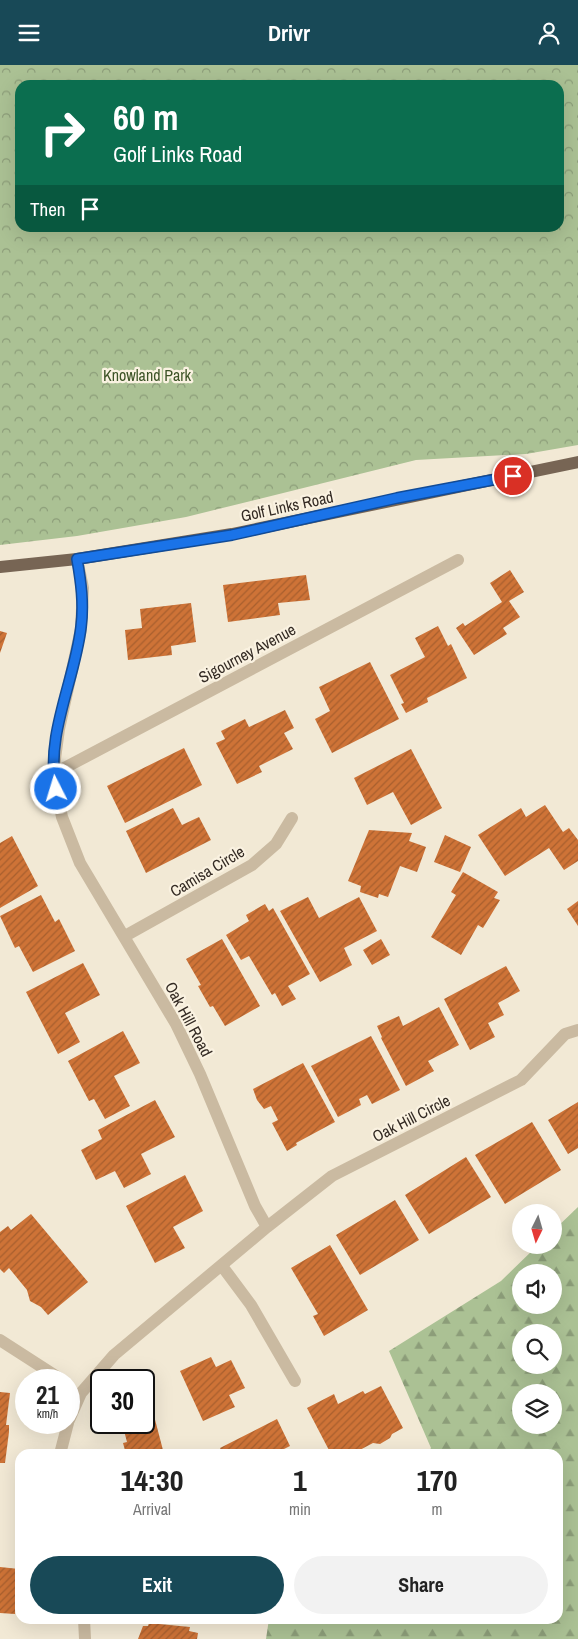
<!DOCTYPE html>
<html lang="en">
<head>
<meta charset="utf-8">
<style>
  :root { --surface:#fff; --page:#f2f2f2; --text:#222; --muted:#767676; --accent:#184957 }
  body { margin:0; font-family:"Archivo Narrow",sans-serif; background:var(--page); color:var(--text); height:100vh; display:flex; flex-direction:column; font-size:19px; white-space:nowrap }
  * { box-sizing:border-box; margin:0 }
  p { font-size:16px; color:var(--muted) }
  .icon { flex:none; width:28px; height:28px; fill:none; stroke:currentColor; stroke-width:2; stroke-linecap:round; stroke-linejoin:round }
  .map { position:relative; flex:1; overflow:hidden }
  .side { position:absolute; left:15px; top:1384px; width:548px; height:175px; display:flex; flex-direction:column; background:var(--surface); border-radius:15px; box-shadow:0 5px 20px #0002 }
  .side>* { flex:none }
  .hud { position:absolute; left:15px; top:15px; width:549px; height:152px; border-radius:15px; box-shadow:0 5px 20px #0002; background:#0b6e4f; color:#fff; overflow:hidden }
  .needle { width:32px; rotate:185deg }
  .tools { position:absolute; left:512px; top:1139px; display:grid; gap:10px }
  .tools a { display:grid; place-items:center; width:50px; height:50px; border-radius:50%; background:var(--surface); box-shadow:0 5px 20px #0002; font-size:25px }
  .speed { position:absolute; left:15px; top:1304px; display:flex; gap:10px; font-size:25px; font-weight:700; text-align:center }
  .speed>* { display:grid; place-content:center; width:65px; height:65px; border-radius:50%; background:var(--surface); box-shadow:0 5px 20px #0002; line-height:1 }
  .speed small { font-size:12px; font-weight:400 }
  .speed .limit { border:2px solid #111; border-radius:8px; background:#fff; color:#111 }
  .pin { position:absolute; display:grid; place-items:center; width:42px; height:42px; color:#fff; margin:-21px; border:2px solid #fff; border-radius:50%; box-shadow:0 1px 5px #0007 }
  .me { position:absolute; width:55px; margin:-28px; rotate:355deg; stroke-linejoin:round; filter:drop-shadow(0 0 4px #0008) }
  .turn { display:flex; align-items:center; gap:18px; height:105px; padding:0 15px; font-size:22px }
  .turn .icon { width:65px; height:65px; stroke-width:2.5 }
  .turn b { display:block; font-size:35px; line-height:42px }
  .then { display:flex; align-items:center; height:48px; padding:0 15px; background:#0003; gap:10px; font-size:19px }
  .eta { display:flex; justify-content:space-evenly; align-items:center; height:85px; text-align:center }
  .eta b { font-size:30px; font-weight:800; line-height:35px }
  .cta { display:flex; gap:10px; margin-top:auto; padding:10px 15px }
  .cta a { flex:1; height:58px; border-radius:30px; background:var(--accent); color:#fff; font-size:20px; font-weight:800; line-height:58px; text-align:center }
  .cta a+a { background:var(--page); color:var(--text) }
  header { display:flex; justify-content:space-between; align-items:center; height:65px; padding:0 15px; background:var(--accent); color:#fff; font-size:22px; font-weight:800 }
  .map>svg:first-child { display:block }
  .forest { fill:url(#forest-firs); fill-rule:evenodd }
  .park { fill:url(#park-crowns); fill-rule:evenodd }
  .building { fill:url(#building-hatch) }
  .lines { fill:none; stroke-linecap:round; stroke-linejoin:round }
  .minor { stroke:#cabaa1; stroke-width:12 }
  .major { stroke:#776554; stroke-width:12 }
  .route-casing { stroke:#114b97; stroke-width:12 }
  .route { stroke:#1a73e8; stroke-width:9 }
  .labels { text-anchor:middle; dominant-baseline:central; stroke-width:4.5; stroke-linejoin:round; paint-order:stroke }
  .park-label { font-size:16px; fill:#3c5326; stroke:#faf2e1 }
  .street-label { font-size:16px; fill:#342b24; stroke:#faf2e1 }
</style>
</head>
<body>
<header><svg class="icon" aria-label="menu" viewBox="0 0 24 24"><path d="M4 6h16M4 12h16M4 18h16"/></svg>Drivr<svg class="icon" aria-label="person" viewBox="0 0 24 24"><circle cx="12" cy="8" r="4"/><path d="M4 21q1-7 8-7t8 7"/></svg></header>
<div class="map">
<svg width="578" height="1574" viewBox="0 0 578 1574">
  <defs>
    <pattern id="forest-firs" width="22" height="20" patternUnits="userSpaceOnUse" patternTransform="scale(1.25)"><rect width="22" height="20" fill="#abc194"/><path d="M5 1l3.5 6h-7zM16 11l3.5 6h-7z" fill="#8c9d79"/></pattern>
    <pattern id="park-crowns" width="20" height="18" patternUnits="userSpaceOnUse" patternTransform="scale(1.25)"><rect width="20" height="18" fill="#abc194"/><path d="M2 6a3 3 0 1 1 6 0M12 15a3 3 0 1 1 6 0" fill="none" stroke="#8c9d79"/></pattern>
    <pattern id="building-hatch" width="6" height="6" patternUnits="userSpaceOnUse" patternTransform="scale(1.25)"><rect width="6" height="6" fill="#ce7337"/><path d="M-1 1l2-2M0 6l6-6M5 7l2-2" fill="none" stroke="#a85f2e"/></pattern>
  </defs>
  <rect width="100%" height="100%" fill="#f2e9d5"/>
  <path class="forest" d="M578,1142V1574H266L269,1554H558V1389H427L431,1383L389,1286L501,1216L538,1180H554V1165ZM521,1208H554V1240H521ZM521,1268H554V1300H521ZM521,1328H554V1360H521Z"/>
  <path class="park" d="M0,0H578V380L526,389L416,395L186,452L77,471L0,480ZM20,20H559V162H20Z"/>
  <path class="building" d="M510,505L524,527L509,536L520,552L503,563L507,569L474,590L456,563L463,558L465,561L502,537L490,518Z
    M306,510L310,535L278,538L280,550L228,557L223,520Z
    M191,538L196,577L171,581L172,590L128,595L125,565L142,563L140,544Z
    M438,561L448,581L451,579L467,613L427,633L428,637L406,648L401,639L404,638L390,610L425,592L415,573Z
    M0,566L7,568L0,588Z
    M370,597L399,654L332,688L315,654L330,646L319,622Z
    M285,645L294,663L284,668L293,684L259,701L262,707L237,719L216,678L225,674L221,666L245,654L249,662Z
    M184,683L202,720L125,758L107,721Z
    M411,684L442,743L411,760L393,727L367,740L354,713Z
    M545,740L563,767L569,763L578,775V796L564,805L549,783L505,811L478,770L521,743L526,752Z
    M173,743L182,760L199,752L211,775L146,808L126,766Z
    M369,765L412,768L409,776L426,782L417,807L400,801L388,832L379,829L378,833L360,827L361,821L348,816Z
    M445,770L471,782L460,807L434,797Z
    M12,771L38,821L0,843V778Z
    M463,807L498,827L494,833L500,835L483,863L478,860L461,890L431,872L456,830L451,827Z
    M41,830L55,857L59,854L75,886L33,907L19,881L15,883L0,851Z
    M308,832L319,853L359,832L377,866L344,883L352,900L320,917L280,846Z
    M578,836V861L567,844Z
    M265,839L269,846L273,843L310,909L288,921L296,934L282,941L275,928L272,930L249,891L241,895L226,870L249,856L246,850Z
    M222,874L260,941L225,961L213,941L210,942L198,921L201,920L186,894Z
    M381,874L390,890L372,900L363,885Z
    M83,898L100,930L65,948L80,977L58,989L26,927Z
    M506,901L520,926L498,938L504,950L488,958L495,972L470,985L444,934Z
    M439,942L459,980L428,996L434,1006L406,1021L381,973L382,972L377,961L399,951L403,961Z
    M123,966L140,998L114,1011L130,1041L105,1054L94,1034L89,1036L68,996Z
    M371,971L400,1025L372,1039L367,1030L359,1034L361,1040L338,1052L311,1001Z
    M303,998L335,1057L296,1078L297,1080L287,1086L272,1058L278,1055L271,1041L264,1044L257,1035L253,1024Z
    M155,1035L175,1072L141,1089L151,1109L124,1123L115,1106L96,1115L81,1085L102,1074L98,1065Z
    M578,1037V1083L568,1089L548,1055Z
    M532,1057L561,1105L505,1139L475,1090Z
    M466,1092L491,1132L429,1169L405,1130Z
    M185,1110L203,1146L173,1162L185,1183L155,1198L126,1141Z
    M395,1135L419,1175L360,1210L336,1170Z
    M31,1149L88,1217L48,1250L41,1242L30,1236L27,1225L9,1203L4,1208L0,1204V1167L8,1161L11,1165Z
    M330,1180L368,1245L324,1271L313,1251L318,1249L291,1203Z
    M211,1292L216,1302L231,1295L245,1323L229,1330L235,1342L203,1356L180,1306Z
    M381,1321L403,1363L392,1369L390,1373L380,1379L373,1378L356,1387L357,1389H331L307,1343L334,1329L338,1339L363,1326L365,1329Z
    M0,1327L10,1328L6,1360H9V1367L5,1398H0Z
    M152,1343L164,1389H126L123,1378L127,1377L122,1358H144V1346Z
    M277,1354L290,1381L274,1389H223L220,1383Z
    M0,1502L19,1504L20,1536H16L15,1549L0,1548Z
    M149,1558L190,1562L189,1566L198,1568L197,1574H138L143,1561H148Z"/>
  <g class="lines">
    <path class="minor" d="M53,709L458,495
      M125,871L252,800L276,779L292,753
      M267,1162L332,1111L521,1015L565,969L578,965
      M222,1201L251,1240L295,1316
      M0,1275L62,1315
      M69,1355L81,1328L114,1290L267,1162L255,1141L200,1009L176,959L80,798L62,752L53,709L59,664L81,564L83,523L77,494
      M60,1389L68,1358
      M84,1554L85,1574"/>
    <path class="major" d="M0,502L77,494L232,469L578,397"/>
  </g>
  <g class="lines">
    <g class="route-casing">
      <path id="route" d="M56,724C45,670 75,615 81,562C84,539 81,517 77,494L232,470L397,433L513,411"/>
    </g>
    <use href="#route" class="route"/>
  </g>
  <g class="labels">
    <g class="park-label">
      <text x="147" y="310">Knowland Park</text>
    </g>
    <g class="street-label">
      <text transform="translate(287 441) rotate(-12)">Golf Links Road</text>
      <text transform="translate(247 588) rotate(-28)">Sigourney Avenue</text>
      <text transform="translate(207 806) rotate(-31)">Camisa Circle</text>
      <text transform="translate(189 954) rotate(62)">Oak Hill Road</text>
      <text transform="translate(411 1053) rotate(-27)">Oak Hill Circle</text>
    </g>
  </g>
</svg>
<div class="tools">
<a><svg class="needle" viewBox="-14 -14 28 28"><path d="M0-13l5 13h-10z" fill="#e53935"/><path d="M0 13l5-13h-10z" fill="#767676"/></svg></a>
<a><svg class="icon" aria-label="sound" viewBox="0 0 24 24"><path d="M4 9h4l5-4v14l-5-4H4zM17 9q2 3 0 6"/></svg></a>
<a><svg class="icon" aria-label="search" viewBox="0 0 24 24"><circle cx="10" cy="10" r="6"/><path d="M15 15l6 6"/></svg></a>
<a><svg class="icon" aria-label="layers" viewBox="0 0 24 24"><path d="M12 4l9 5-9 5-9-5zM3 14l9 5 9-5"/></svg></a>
</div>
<div class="speed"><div>21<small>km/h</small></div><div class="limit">30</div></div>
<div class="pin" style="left:513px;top:411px;background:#d93025"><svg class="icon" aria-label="arrive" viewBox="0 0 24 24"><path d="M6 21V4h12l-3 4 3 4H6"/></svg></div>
<svg class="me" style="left:56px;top:724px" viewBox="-20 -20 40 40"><circle r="17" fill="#1a73e8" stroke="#fff" stroke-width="3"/><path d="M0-11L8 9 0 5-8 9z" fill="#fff"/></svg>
<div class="hud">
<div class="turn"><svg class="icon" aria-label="right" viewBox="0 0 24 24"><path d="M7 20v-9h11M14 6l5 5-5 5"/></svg><div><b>60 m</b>Golf Links Road</div></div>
<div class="then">Then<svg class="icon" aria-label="arrive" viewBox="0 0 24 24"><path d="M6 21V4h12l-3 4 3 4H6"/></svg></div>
</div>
<section class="side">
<div class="eta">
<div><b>14:30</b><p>Arrival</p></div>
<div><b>1</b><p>min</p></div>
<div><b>170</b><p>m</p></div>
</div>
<div class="cta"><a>Exit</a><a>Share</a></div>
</section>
</div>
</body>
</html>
